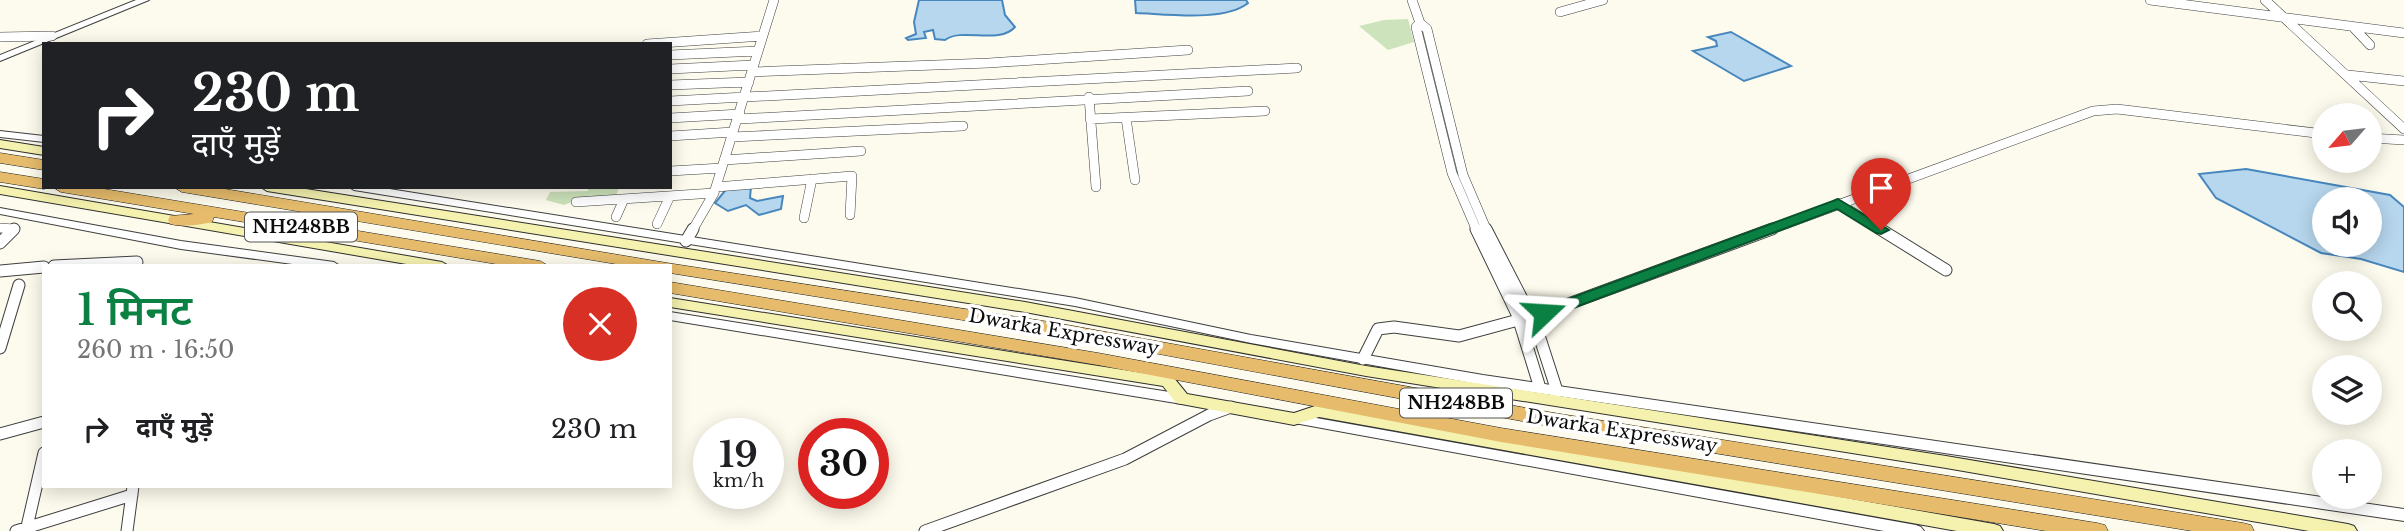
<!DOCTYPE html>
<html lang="hi">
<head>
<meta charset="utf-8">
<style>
  :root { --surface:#fff; --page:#f2f2f2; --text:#202124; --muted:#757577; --accent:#0b8043 }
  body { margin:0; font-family:"Libre Baskerville","Noto Sans Devanagari",serif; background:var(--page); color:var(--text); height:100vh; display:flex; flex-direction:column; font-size:26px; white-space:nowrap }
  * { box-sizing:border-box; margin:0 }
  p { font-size:23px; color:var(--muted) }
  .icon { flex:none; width:38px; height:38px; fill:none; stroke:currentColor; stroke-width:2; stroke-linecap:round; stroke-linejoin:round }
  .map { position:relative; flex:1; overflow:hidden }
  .drawer { position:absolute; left:42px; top:264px; width:630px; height:224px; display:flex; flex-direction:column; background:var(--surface); border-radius:0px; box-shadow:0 4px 18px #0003 }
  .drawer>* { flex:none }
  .guide { position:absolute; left:42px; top:42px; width:630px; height:147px; border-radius:0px; box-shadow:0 4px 18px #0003; background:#202124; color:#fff; overflow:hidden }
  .needle { width:46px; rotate:242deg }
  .tools { position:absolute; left:2312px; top:103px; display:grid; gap:14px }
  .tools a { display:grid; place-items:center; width:70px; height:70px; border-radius:50%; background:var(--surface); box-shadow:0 4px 18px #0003; font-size:35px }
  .speed { position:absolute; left:693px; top:418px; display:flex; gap:14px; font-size:35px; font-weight:700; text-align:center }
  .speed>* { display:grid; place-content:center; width:91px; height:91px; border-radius:50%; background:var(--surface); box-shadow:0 4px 18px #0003; line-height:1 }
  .speed small { font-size:18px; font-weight:400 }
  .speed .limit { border:10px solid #d22; background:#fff; color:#111 }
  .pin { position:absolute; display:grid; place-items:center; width:60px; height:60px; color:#fff; margin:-72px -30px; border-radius:50% 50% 50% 0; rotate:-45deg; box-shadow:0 0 7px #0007 }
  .pin .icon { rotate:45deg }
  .me { position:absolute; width:77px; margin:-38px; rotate:70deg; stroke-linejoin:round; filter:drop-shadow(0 0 5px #0008) }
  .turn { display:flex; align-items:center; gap:24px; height:147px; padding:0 35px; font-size:32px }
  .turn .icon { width:91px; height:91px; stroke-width:2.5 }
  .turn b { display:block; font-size:49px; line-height:60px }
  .round { display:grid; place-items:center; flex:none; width:74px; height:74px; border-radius:37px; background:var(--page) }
  .headline { display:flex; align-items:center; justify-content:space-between; height:119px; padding:0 35px }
  h1 { font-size:42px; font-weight:600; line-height:52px; color:var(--accent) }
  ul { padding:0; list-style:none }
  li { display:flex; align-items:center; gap:21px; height:91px; padding:0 35px }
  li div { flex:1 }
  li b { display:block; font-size:26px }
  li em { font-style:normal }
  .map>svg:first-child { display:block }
  .green { fill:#cde3bb }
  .water { fill:#b7d7ee; stroke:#4787bd; stroke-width:2; fill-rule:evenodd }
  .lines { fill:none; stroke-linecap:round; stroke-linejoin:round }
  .minor-far1-casing { stroke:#3f3f3f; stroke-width:10 }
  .minor-casing { stroke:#3f3f3f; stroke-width:13 }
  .tertiary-casing { stroke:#3f3f3f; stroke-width:2 }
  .secondary-casing { stroke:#2e2e2e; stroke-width:2 }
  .trunk-casing { stroke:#1d1d1d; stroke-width:1 }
  .minor-far1 { stroke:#fff; stroke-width:9 }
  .minor { stroke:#fff; stroke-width:11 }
  .tertiary { fill:#fff; fill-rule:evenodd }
  .secondary { fill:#f5f2af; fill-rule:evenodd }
  .trunk { fill:#e6bc6c; fill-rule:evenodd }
  .route { fill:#0b8043; stroke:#07532c; stroke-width:2 }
  .labels { text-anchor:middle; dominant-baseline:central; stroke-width:7; stroke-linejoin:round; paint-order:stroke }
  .shield { fill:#fff; stroke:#555; stroke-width:2 }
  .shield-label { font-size:18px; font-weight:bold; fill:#0c0c0c }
  .street-label { font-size:19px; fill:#0c0c0c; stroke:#fff }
</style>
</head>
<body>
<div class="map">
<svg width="2404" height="531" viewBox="0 0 2404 531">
  <rect width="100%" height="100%" fill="#fdfbed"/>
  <path class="green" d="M1408,19L1414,42L1388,50L1359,26L1384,20Z
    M588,187H619L616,196L574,201L564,205L546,200L550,192L588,191Z"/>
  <path class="water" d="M919,0H1002L1005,15L1015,27C999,45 962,27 945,40L935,39L933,30L924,32L926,38L908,40L906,38L916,34L914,22Z
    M1135,0H1246L1248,3C1225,22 1166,14 1136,13Z
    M1731,32L1791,66L1744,81L1693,51L1717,46L1716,41L1708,37Z
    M2246,169L2390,195L2404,207V272L2361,259L2321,253L2216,198L2199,174ZM2324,200H2370V245H2324Z
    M751,186L750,198L757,201L783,196L781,209L759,215L746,205L728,211L715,203L728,187Z"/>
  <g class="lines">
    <g class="minor-far1-casing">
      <path id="minor-far1" d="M1412,0L1420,23L1427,29L1463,175L1487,231
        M2150,0L2404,33
        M2265,0L2404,129
        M1560,12L1603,0
        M1420,23L1416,27L1452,173L1477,231
        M2352,26L2370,45
        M0,37L52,36
        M647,44L763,36
        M670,55L758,51
        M670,69L754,65
        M752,72L989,63L1188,50
        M2348,75L2404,81
        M670,85L749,82
        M1089,97L1096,187
        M670,101L1297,68
        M670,118L740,114
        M1126,118L1135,180
        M739,119L1248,91
        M1090,119L1265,111
        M670,136L733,132
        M732,137L963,126
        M2370,138L2404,140
        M724,160L861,151
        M670,171L722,168
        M716,187L852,176L850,215
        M576,202L714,193
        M1838,203L1883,231
        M616,217L624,199
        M804,218L812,179
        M657,224L670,196
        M0,228L14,229L12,231
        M692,231L714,193L774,0
        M1767,231L2093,111L2117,109L2324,134"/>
    </g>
    <g class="minor-casing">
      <path id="minor" d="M1476,229L1517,314L1540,388
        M1486,229L1536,326L1557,391
        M1880,229L1946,270
        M686,241L693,229
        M0,243L14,229
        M54,266L137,262
        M0,271L44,267
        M0,348L19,285
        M1363,359L1378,329L1394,327L1459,336L1544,313L1772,229
        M0,434L44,422
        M16,531L132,495
        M26,531L44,453
        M127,531L133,486
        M925,531L1125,459L1209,415L1231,407"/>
    </g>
    <g class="tertiary-casing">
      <path id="tertiary" d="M136,0H149L0,61V55Z
        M0,131L44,136V142L0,137Z
        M349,187H377L1075,298L1251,335L1483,375L2404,509V521L1483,385L1251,343L1075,306L354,190Z
        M0,208L181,241L334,262L340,266H307L181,249L0,214Z
        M670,312L1182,394L1187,396L1189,399L1187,402L1182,404L670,320Z
        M1294,414L1916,525L1921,527L1924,531H1884L1289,422L1287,419L1289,416Z"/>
    </g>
    <g class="secondary-casing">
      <path id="secondary" d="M0,140L44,147V155L0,148Z
        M0,186L442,262L449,266H418L0,194Z
        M261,187H293L1025,302L1366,366L1946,456L2348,524L2354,526L2357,531H2309L1946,468L1366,376L1025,312L267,191Z
        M670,298L1168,377L1174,378L1187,394L1294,413L1318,405L1994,524L2000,526L2003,531H1957L1319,417L1294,425L1176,403L1163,386L670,307Z"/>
    </g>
    <g class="trunk-casing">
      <path id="trunk" d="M0,153L44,160V170L0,163Z
        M0,172L44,179V187H50L44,189L0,182Z
        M53,187H92L540,261L549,266H508L214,217L212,222C200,225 182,227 170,224L168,220L170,216L194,214L61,192Z
        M174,187H213L667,263L1056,323L1554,413L2243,523L2251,525L2254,531H2192L1554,427L1056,335L670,273V266H628L182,192Z
        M670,282L1098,353L1501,428L2097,523L2105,525L2108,531H2046L1501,442L1098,365L670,293Z"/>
    </g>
    <use href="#minor-far1" class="minor-far1"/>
    <use href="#minor" class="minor"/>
    <use href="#tertiary" class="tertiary"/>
    <use href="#secondary" class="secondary"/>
    <use href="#trunk" class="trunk"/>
  </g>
  <path class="route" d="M1838,199L1889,230L1881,234L1876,233L1837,209L1549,317H1538L1535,313L1538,310Z"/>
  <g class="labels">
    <g class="shield">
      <rect x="245" y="212.5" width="112" height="29" rx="5"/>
      <rect x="1400" y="388.5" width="112" height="29" rx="5"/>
    </g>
    <g class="shield-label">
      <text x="301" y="227">NH248BB</text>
      <text x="1456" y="403">NH248BB</text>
    </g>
    <g class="street-label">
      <text transform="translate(1064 332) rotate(10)">Dwarka Expressway</text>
      <text transform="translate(1622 431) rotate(9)">Dwarka Expressway</text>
    </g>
  </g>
</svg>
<div class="tools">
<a><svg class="needle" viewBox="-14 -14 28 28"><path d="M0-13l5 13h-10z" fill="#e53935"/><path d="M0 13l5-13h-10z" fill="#757577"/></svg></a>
<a><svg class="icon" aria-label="sound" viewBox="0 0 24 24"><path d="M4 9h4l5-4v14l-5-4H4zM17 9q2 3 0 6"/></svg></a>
<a><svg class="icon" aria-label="search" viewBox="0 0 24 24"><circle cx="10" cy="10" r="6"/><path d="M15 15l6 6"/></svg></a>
<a><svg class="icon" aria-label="layers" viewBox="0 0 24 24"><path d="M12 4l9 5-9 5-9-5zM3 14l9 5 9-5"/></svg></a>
<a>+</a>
</div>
<div class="speed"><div>19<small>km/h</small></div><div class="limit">30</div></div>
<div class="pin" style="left:1881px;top:230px;background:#d93025"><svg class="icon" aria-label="arrive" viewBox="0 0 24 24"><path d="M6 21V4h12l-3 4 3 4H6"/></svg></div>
<svg class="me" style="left:1544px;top:313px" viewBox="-20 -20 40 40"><path d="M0-17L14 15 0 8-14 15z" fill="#0b8043" stroke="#fff" stroke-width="4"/></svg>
<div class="guide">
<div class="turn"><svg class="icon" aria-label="right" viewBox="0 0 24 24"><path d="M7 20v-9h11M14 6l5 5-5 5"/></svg><div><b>230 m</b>दाएँ मुड़ें</div></div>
</div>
<section class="drawer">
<div class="headline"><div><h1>1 मिनट</h1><p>260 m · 16:50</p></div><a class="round" style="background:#d93025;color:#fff"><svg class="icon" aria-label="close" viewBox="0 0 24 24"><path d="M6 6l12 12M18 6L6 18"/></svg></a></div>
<ul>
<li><svg class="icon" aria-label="right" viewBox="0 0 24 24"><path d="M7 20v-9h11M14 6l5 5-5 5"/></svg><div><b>दाएँ मुड़ें</b></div><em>230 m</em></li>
</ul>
</section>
</div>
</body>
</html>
